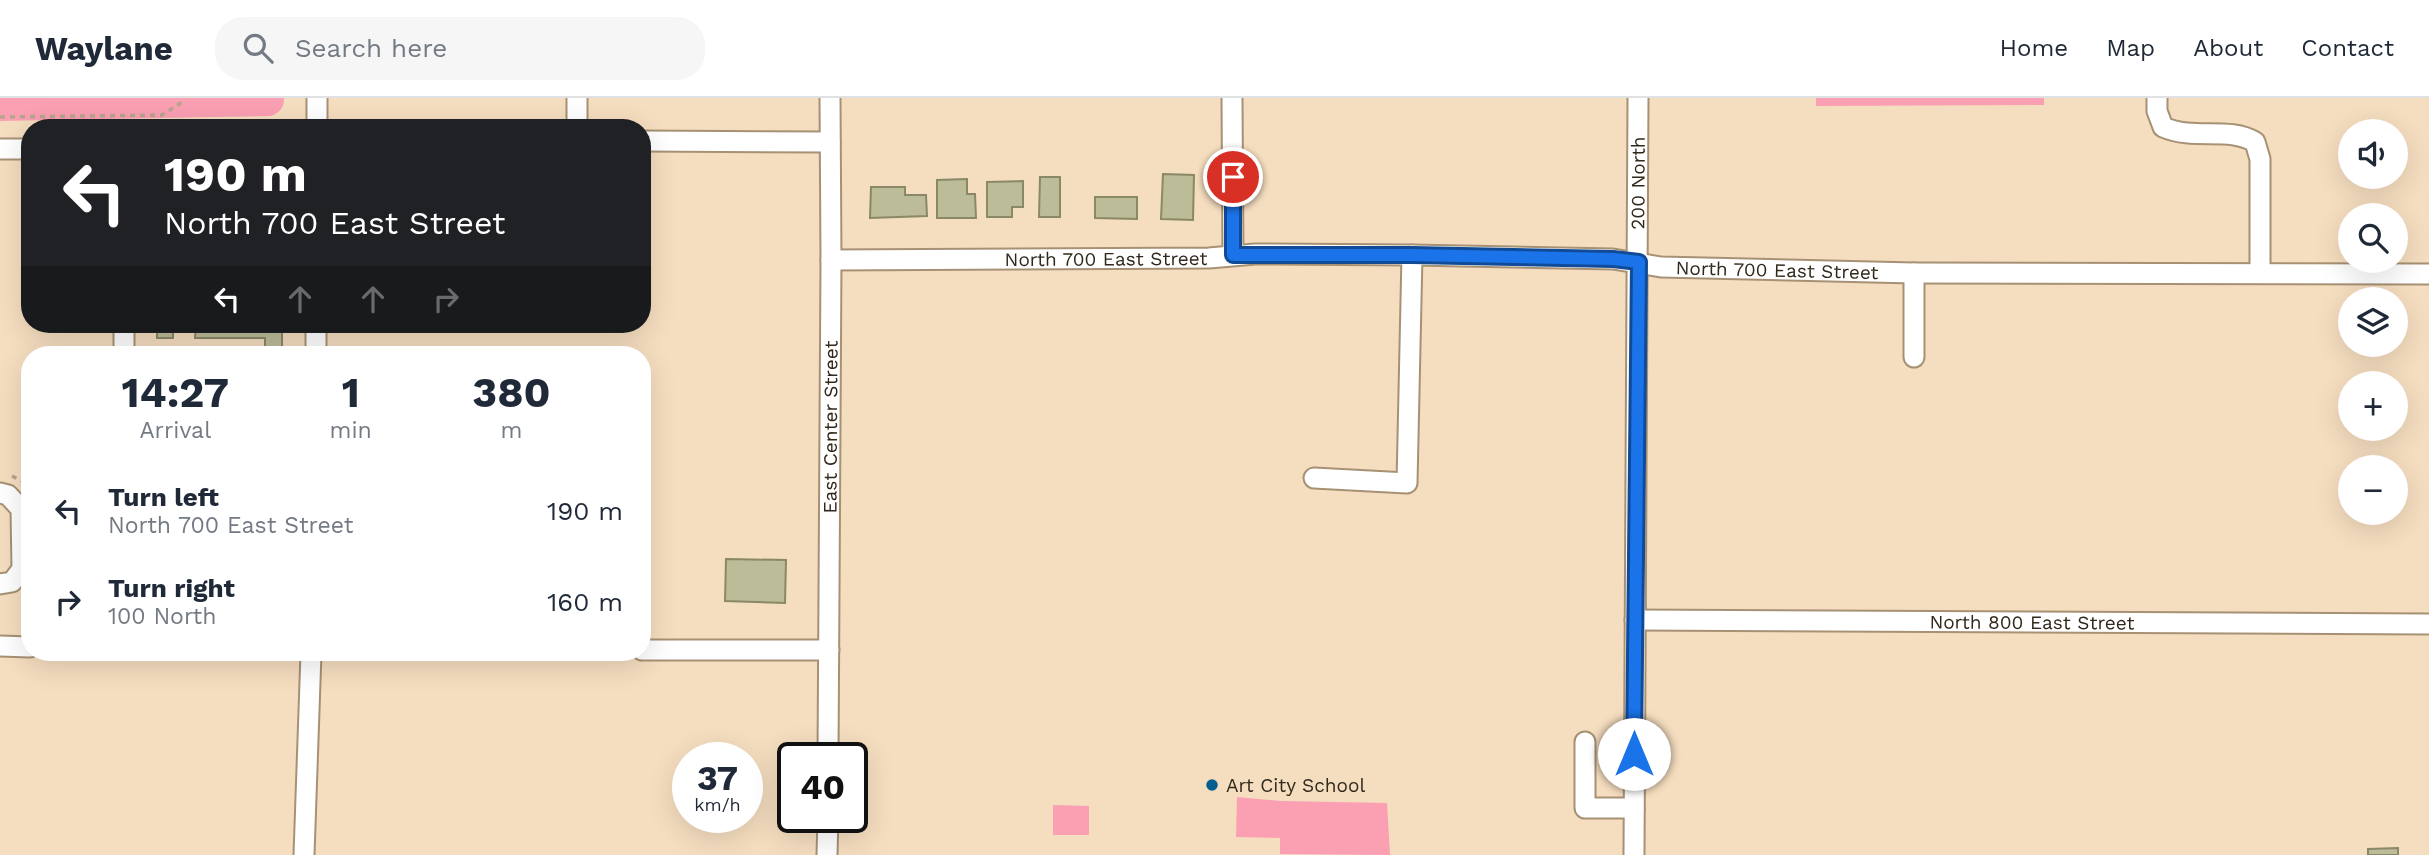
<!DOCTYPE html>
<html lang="en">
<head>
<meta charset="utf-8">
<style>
  :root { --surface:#fff; --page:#f6f6f7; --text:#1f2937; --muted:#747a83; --line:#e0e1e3 }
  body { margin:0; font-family:"Work Sans",sans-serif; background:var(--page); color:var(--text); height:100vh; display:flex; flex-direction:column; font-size:26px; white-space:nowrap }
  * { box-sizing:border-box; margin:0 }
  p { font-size:23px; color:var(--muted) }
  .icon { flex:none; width:38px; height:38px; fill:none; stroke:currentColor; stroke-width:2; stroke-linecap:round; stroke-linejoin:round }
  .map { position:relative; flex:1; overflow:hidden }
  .drawer { position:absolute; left:21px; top:248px; width:630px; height:315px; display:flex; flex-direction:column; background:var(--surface); border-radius:28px; box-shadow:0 7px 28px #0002 }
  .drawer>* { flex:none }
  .top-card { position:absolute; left:21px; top:21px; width:630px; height:214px; border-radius:28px; box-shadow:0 7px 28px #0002; background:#202124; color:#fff; overflow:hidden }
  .fabs { position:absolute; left:2338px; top:21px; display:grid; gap:14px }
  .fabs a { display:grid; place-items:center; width:70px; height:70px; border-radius:50%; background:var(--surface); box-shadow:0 7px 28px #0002; font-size:35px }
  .speed { position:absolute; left:672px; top:644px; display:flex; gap:14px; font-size:35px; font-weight:700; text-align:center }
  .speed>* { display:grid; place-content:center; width:91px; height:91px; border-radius:50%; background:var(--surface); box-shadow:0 7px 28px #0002; line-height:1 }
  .speed small { font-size:18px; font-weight:400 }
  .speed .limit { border:4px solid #111; border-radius:10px; background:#fff; color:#111 }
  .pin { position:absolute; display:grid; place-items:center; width:60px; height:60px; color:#fff; margin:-30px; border:4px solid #fff; border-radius:50%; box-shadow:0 2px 7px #0007 }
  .me { position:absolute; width:77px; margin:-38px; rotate:0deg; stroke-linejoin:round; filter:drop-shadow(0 0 5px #0008) }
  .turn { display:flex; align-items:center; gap:24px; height:147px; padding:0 28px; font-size:32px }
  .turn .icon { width:91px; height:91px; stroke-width:2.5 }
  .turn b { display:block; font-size:49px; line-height:60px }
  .lanes { display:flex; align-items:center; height:66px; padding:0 28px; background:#0003; justify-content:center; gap:35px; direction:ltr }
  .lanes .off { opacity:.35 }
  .eta { display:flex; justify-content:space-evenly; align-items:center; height:119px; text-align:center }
  .eta b { font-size:42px; font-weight:700; line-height:49px }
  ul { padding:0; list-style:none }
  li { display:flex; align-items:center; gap:21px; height:91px; padding:0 28px }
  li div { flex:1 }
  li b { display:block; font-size:26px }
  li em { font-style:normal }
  header { display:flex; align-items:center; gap:42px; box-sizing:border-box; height:98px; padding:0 35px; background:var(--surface); border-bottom:2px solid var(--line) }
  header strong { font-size:33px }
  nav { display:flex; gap:38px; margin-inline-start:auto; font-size:24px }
  .search { width:490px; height:63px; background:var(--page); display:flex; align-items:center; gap:18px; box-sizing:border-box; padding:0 24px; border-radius:28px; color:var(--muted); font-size:26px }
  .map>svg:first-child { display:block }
  .green { fill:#fb9fb3 }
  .building { fill:#bcbc98; stroke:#898867; stroke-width:2 }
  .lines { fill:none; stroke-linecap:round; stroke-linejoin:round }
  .minor-casing { stroke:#a79175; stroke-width:23 }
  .path { stroke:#b7a48c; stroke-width:3.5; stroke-dasharray:5 5; stroke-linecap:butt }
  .minor { stroke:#fff; stroke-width:19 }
  .route-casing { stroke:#114b97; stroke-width:18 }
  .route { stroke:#1a73e8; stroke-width:12 }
  .poi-dot { fill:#035e8f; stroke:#f5ddbf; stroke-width:2.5 }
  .labels { text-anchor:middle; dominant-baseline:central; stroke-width:5; stroke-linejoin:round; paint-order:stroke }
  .street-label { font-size:19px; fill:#31281c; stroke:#f5ddbf }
  .poi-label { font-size:19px; fill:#31281c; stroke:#f5ddbf; text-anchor:start }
</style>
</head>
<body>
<header>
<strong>Waylane</strong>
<div class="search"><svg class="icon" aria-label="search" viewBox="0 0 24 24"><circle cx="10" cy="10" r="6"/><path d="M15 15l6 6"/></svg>Search here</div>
<nav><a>Home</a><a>Map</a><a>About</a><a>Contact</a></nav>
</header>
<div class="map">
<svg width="2429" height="757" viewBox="0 0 2429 757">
  <rect width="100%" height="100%" fill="#f5ddbf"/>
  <path class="green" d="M0,0H284C284,10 280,14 271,18L0,23Z
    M1816,0H2044V7L1816,8Z
    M1237,699L1281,703L1387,705L1390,757L1280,756V740L1236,739Z
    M1053,707L1089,708V737H1053Z"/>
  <path class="building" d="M1163,76L1194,77L1193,122L1161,121Z
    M1040,79H1060V119H1039Z
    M967,81V96H975L976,120H937V82Z
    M1023,83V109H1012V119H987V84Z
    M871,89H905V97H926L927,118L870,120Z
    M1095,99H1137V121L1095,120Z
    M196,226H282V250H265V240H195Z
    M157,230H173V240H157Z
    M726,461L786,462L785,505L725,503Z
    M2398,750V757H2368V751Z"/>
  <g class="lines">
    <g class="minor-casing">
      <g id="minor">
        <path d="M1232,0L1233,157"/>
        <path d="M2157,0V13L2163,29C2195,43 2228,28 2255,44L2260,61V175"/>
        <path d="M317,30V0"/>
        <path d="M577,30V0"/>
        <path d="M642,43L830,44"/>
        <path d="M0,51H30"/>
        <path id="s1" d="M831,162L1209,160L1255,156L1412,157L1613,161L1661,169L1914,175L2429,176"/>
        <path d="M1914,175V259"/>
        <path d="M124,226V257"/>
        <path d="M316,257V226"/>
        <path d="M1314,380L1407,385L1412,157"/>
        <path d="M0,395L8,397L21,411L22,471L12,484L0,486"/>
        <path id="s2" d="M1635,522L2429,526"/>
        <path d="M0,548L30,549"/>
        <path d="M642,552H829"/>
        <path d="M1585,644V710H1634"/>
        <path id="s3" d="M828,660L831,162L830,0"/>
        <path d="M304,757L311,555"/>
        <path d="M827,757L828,719"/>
        <path id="s4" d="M1634,757L1638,0"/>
      </g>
    </g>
    <path class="path" d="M0,19L162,17L184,3
      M12,378L30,387"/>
    <use href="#minor" class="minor"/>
  </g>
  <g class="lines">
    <g class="route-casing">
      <path id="route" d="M1233,79V157H1412L1613,161L1639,164L1634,656"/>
    </g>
    <use href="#route" class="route"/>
  </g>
  <circle class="poi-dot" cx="1212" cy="687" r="7"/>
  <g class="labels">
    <g class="street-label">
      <text stroke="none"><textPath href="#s4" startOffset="672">200 North</textPath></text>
      <text stroke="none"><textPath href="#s1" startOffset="275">North 700 East Street</textPath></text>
      <text stroke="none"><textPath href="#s1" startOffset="947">North 700 East Street</textPath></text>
      <text stroke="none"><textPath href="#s3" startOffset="331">East Center Street</textPath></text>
      <text stroke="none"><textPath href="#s2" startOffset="397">North 800 East Street</textPath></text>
    </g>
    <g class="poi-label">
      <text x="1226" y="687">Art City School</text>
    </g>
  </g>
</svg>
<div class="fabs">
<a><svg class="icon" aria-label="sound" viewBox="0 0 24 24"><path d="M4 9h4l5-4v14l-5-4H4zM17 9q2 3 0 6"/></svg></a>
<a><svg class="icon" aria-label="search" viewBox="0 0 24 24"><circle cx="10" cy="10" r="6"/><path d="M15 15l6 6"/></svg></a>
<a><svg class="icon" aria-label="layers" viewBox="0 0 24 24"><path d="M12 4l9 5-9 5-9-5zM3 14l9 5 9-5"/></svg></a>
<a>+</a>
<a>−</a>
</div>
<div class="speed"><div>37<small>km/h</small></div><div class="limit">40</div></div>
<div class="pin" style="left:1233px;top:79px;background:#d93025"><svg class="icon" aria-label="arrive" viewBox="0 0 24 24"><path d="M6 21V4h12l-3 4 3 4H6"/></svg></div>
<svg class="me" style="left:1634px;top:656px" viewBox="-20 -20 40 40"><circle r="19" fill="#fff"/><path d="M0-13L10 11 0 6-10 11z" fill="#1a73e8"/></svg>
<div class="top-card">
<div class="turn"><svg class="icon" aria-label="left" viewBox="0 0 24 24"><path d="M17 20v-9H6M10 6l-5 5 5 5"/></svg><div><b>190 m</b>North 700 East Street</div></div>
<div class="lanes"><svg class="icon" aria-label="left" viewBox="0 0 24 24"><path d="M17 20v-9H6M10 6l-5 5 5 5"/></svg><svg class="icon off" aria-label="ahead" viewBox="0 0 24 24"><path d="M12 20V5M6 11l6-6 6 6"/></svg><svg class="icon off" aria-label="ahead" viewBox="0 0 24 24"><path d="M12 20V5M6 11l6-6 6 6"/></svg><svg class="icon off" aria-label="right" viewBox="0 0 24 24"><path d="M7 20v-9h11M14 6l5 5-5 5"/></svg></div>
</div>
<section class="drawer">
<div class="eta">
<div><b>14:27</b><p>Arrival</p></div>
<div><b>1</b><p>min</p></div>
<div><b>380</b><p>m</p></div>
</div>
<ul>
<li><svg class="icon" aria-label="left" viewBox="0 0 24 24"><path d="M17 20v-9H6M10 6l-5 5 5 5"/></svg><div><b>Turn left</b><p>North 700 East Street</p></div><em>190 m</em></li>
<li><svg class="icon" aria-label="right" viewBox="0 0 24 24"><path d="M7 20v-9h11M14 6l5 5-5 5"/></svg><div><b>Turn right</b><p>100 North</p></div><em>160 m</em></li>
</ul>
</section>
</div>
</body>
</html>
